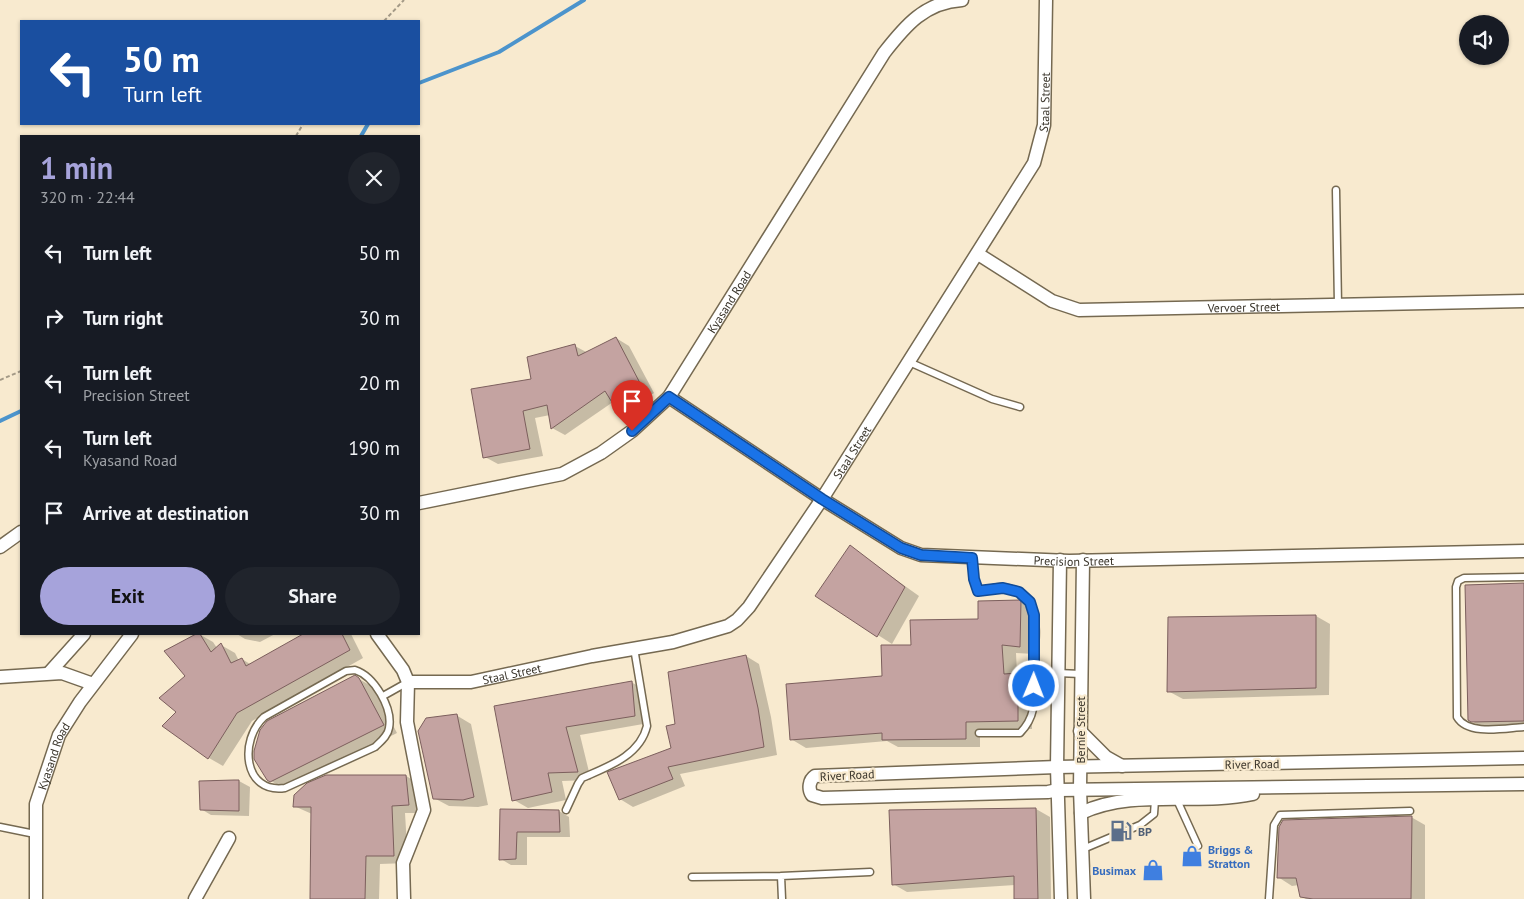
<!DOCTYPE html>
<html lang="en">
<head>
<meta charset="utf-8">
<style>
  :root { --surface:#171b24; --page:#20242c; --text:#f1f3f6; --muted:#9ea1a6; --accent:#a6a3db }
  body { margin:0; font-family:"PT Sans",sans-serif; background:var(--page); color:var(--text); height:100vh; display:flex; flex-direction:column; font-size:19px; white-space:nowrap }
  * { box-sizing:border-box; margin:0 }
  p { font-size:16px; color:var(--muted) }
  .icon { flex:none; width:28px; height:28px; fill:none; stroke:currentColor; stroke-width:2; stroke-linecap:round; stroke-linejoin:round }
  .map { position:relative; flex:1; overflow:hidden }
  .side { position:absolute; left:20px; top:135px; width:400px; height:500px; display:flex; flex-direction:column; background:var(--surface); border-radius:0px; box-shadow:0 1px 4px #0004 }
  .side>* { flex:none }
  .top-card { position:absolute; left:20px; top:20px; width:400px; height:105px; border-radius:0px; box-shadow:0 1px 4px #0004; background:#1a4fa0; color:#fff; overflow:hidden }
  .tools { position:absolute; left:1459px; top:15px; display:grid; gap:10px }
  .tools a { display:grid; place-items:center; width:50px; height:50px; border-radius:50%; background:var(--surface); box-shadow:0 1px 4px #0004; font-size:25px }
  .pin { position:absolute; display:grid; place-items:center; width:42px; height:42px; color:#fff; margin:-51px -21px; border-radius:50% 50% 50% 0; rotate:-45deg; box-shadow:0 0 5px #0007 }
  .pin .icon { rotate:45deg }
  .me { position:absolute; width:55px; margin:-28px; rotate:1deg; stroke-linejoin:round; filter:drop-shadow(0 0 4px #0008) }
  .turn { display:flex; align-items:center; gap:18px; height:105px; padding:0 20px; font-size:22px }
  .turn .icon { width:65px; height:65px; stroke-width:2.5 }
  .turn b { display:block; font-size:35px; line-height:42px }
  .round { display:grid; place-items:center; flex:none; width:52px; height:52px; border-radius:26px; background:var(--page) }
  .overview { display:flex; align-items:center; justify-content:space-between; height:85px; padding:0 20px }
  h1 { font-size:30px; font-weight:700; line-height:38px; color:var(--accent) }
  .button { display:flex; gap:10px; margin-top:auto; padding:10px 20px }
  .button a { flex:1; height:58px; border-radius:30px; background:var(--accent); color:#111; font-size:20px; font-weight:700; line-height:58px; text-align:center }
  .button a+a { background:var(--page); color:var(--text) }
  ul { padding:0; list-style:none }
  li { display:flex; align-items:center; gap:15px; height:65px; padding:0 20px }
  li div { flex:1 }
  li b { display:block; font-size:19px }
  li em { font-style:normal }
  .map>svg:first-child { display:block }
  .shadow { fill:#0003 }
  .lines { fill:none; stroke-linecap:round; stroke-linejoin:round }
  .stream { stroke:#4c94cc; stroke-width:4 }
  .building { fill:#c4a3a1; stroke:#7c5f5d }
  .lane-casing { stroke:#756951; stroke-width:9 }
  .street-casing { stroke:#756951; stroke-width:15 }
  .path { stroke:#a39986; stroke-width:2; stroke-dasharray:4 2.5; stroke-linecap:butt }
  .lane { stroke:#fff; stroke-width:6 }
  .street { stroke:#fff; stroke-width:12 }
  .route-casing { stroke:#114b97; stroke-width:12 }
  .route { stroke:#1a73e8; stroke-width:9 }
  .labels { text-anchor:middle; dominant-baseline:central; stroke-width:4.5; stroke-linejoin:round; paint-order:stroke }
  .street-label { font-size:12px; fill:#373228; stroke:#f8eacf }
  .service-label { font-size:12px; font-weight:bold; fill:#4e5e75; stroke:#f8eacf; text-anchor:start }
  .shop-label { font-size:12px; font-weight:bold; fill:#366cbe; stroke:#f8eacf; text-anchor:start }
</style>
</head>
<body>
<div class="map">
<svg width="1524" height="899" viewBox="0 0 1524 899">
  <rect width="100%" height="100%" fill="#f8eacf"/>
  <path class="shadow" d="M616,338L629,346L654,393L627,410L613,402L565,435L552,428L550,415L535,418L543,456L498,464L485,457L532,380L575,346L588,353Z
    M850,547L919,596L892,644L817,596Z
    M1524,585V729L1484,728L1470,720Z
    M1020,601L1034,610V654L1016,653L1017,674L1031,682L1032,729L980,730V747H898L887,741L806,748L791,739L883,677L912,646L979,621Z
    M1316,616L1330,624L1329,695L1183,699L1168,691Z
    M199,634L213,642L217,648L221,645L235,653L239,661L242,659L250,664L305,634H351L363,658L252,721L223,766L209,758L178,712L187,676L166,651Z
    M237,634H275L260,642L245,639Z
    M746,656L759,664L771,717L777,755L680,774L685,786L633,807L620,799L672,749L677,725Z
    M359,679L373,687L397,733L285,789L271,781Z
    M631,682L645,690L649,723L580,735L591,780L562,781L566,800L528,808L514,800L495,707Z
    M456,715L471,724L488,805L478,807L449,806L434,798Z
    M406,776L420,784L423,813H405L408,863L380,864L379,899H312V814L294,806Z
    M239,781L250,787L249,816L211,815L201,809L200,782Z
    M1036,809L1050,817L1051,899H1015V885L907,892L893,884L891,812Z
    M501,811H559L569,817L570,837H527V865H511L501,859Z
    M1411,817L1425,825V899H1306L1301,896L1299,885L1292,886L1278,877Z"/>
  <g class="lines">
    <path class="stream" d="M419,83L499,52L584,0
      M361,136L368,124
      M0,421L21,411"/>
  </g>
  <path class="building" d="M616,337L641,385L613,404L605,391L551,429L547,405L523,411L530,449L483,458L471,389L531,379L527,357L575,344L578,356Z
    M850,545L905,587L877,637L815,596Z
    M1524,583V721L1471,722L1468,720L1465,585Z
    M1021,600L1020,647L1002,645L1004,674L1018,673V721L966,722V739L882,740V733L790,740L786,684L882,676L881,645H911L910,620L978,619V601Z
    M1316,615V688L1167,692L1168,617Z
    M196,634H200L211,652L221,643L231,663L242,658L246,666L303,634H342L350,650L237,713L208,759L162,726L176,712L159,698L185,676L164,651Z
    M746,655L758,708L764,747L668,767L673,779L619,800L607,772L671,748L666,726L675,724L668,672Z
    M355,675L359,678L384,725L270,782L267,780L254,759V751L260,730L267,721Z
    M632,681L635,716L566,727L578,772L548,773L552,792L512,801L494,706Z
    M457,714L474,797L463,800L433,799L418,731L426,718Z
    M326,775H406L409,805L392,806L394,856H366L365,899H310L311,807H293L294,795L307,783Z
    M234,780H239V811L200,810L199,781Z
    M1036,808L1038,899H1014V876L892,885L889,810Z
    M500,809L559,810L560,832H517L516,859L499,860Z
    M1412,816L1411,899H1313L1300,897L1296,878H1277L1279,827L1283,820Z"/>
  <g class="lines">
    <g class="lane-casing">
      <path id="lane" d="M1336,190L1338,305
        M909,362L992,399L1020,407
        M972,558L973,579L978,591C986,591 993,587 1001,587C1047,592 1034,638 1034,672
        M1524,577L1464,578L1458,581L1456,587L1457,717C1468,736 1505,728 1524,727
        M355,670C374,676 393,708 389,728C388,736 380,742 375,747L285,788C243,794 239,740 264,717L346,671Z
        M383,696L408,682
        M979,733H1020C1038,715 1034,696 1034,672L1081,674
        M1177,800L1198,846
        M566,810L578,784L582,778C607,767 640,756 647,726L634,648
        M0,827L35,834
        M1083,849L1140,825L1154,814L1155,800
        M781,876L870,872
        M692,877L781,876L782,899
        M1269,899L1274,825L1280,815L1410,811"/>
    </g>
    <g class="street-casing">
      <g id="street">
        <path id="s1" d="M978,254L1052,301L1079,310L1524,301"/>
        <path id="s2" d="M669,397L822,499L901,548L921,555L1069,561L1524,551"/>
        <path id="s3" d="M419,503L562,474L601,453L632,431L669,397L884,53C905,26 925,2 962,0"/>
        <path d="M0,547L21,532"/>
        <path d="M1060,560L1057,767L1061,899"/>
        <path d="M1083,560L1080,789L1084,899"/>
        <path id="s4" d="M377,634L403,670L408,682H471L592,656L673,642L728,626L737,620L749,607L822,499L1034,163L1044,125L1046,0"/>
        <path d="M49,673L84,634"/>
        <path d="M0,677L62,673L93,684"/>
        <path d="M1080,731L1106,757L1122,766"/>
        <path d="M1524,758L1057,767L815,776C809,780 808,789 812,795L822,798L1048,792L1058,790L1524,784"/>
        <path d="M1081,813C1134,788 1197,806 1253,794"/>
        <path id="s5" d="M36,899V804L59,735L80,702L132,634"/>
        <path d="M195,899L229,838"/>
        <path d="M404,899L403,863L424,810L407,722L408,682"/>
      </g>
    </g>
    <path class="path" d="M384,21L404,0
      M296,136L303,124
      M0,380L21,371"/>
    <use href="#lane" class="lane"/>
    <use href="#street" class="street"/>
  </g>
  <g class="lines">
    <g class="route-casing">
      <path id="route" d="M632,431L669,397L822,499L901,548L921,555L972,558L974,579L978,591L1003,588L1019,592L1030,602L1034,615V686"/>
    </g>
    <use href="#route" class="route"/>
  </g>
  <defs>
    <g id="fuel-bare" transform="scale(1.725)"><path d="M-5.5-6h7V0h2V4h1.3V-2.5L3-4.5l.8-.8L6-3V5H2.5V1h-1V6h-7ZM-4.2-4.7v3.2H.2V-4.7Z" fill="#5c6f8a" stroke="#f8eacf" stroke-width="2.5" paint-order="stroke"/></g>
    <g id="shop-bare" transform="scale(1.725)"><path d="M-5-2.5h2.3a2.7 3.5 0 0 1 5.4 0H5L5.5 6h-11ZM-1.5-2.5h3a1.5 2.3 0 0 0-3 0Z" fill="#3f7fe0" stroke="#f8eacf" stroke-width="2.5" paint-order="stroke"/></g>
  </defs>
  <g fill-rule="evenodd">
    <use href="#fuel-bare" x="1121" y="831"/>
    <use href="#shop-bare" x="1192" y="856"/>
    <use href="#shop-bare" x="1153" y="870"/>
  </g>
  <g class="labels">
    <g class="street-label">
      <text stroke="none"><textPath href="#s4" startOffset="1002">Staal Street</textPath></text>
      <text stroke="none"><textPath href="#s3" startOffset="391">Kyasand Road</textPath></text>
      <text stroke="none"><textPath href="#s1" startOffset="281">Vervoer Street</textPath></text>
      <text stroke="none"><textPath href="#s4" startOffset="598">Staal Street</textPath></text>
      <text stroke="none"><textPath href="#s2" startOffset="451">Precision Street</textPath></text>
      <text stroke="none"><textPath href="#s4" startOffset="162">Staal Street</textPath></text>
      <text transform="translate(1080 730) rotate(-90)">Bernie Street</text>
      <text stroke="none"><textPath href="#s5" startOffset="146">Kyasand Road</textPath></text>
      <text transform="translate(1252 764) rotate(-1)">River Road</text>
      <text transform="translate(847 775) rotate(-3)">River Road</text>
    </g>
    <g class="service-label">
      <text x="1138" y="831">BP</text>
    </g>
    <g class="shop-label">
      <text x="1208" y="849">Briggs &amp;<tspan x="1208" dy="14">Stratton</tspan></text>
      <text x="1136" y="870" text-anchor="end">Busimax</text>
    </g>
  </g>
</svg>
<div class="tools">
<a><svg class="icon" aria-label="sound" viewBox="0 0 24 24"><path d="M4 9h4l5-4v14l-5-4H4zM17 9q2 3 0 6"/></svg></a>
</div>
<div class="pin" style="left:632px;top:431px;background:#d93025"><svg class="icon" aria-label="arrive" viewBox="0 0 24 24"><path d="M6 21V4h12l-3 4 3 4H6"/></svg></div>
<svg class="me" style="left:1034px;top:686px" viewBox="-20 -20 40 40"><circle r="17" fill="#1a73e8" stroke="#fff" stroke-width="3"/><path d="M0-11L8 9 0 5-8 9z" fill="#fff"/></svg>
<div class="top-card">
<div class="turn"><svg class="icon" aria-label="left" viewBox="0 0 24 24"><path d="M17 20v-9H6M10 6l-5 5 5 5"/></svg><div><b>50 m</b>Turn left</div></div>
</div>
<section class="side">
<div class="overview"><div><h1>1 min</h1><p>320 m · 22:44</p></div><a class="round"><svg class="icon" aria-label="close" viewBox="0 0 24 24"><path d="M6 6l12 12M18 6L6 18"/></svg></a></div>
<ul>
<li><svg class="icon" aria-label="left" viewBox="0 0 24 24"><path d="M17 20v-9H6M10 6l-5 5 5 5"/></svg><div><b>Turn left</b></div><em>50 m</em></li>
<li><svg class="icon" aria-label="right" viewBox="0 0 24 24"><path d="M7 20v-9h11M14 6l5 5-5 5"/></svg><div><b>Turn right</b></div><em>30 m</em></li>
<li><svg class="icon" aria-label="left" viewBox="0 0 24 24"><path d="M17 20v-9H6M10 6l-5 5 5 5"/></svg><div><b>Turn left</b><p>Precision Street</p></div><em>20 m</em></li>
<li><svg class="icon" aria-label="left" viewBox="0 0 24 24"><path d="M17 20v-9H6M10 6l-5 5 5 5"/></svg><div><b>Turn left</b><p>Kyasand Road</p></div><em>190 m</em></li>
<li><svg class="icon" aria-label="arrive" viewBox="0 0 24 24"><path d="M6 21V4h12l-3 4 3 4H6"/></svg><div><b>Arrive at destination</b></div><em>30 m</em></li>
</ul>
<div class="button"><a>Exit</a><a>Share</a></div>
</section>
</div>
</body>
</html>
